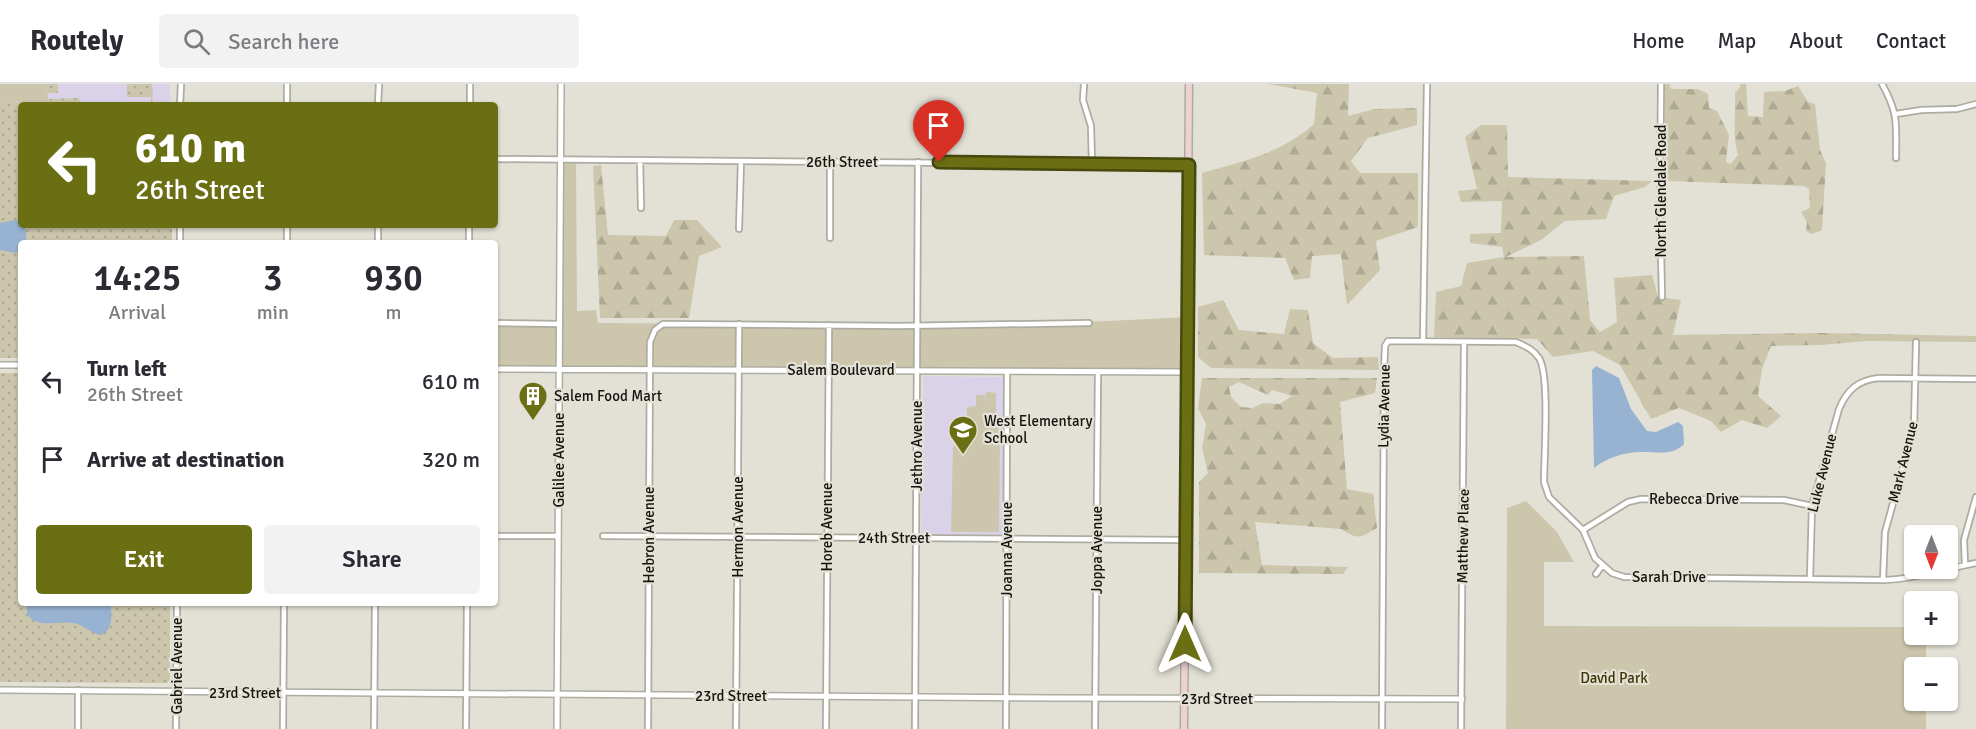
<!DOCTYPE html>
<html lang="en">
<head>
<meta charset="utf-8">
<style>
  :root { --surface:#fff; --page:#f2f2f3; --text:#2b2b33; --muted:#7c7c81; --line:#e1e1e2; --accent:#6b6f13 }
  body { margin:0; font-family:Signika,sans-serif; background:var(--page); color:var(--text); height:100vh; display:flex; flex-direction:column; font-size:22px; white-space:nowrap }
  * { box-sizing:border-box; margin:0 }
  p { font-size:20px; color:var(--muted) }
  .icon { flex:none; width:33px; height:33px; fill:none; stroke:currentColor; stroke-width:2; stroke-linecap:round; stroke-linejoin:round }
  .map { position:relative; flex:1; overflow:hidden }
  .drawer { position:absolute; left:18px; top:156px; width:480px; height:366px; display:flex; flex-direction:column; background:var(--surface); border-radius:6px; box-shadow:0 2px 4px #0004 }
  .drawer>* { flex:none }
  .top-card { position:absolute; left:18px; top:18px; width:480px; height:126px; border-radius:6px; box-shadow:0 2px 4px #0004; background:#6b6f13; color:#fff; overflow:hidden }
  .needle { width:39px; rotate:180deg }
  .fabs { position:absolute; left:1904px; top:441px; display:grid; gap:12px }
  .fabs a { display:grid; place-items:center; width:54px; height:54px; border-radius:6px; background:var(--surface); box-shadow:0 2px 4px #0004; font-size:30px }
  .pin { position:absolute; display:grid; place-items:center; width:51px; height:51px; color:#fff; margin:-62px -26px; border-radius:50% 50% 50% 0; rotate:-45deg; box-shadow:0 0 6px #0007 }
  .pin .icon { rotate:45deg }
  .me { position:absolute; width:66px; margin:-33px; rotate:0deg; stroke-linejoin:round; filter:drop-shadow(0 0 4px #0008) }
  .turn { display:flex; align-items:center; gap:21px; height:126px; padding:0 18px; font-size:27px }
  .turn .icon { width:78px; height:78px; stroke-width:2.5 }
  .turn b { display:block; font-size:42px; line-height:51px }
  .eta { display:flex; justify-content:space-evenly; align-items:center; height:102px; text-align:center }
  .eta b { font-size:36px; font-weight:600; line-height:42px }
  .cta { display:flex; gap:12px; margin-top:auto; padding:12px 18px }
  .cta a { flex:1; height:69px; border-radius:6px; background:var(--accent); color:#fff; font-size:24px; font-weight:600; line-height:69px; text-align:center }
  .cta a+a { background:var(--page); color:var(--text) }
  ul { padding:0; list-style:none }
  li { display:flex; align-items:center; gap:18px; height:78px; padding:0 18px }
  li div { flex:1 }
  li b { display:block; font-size:22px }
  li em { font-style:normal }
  header { display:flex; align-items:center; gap:36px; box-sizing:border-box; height:84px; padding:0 30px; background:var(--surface); border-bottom:2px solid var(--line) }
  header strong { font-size:28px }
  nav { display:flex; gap:33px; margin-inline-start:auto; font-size:21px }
  .search { width:420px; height:54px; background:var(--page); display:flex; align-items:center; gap:15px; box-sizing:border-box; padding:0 21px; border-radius:6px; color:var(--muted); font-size:22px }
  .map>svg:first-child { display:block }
  .education { fill:#d9d2e8 }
  .grass { fill:url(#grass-dots) }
  .forest { fill:url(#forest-firs); fill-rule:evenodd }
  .green { fill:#cbc6ac }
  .water { fill:#98b3d2 }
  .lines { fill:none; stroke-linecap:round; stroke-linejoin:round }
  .minor-casing { stroke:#aeaca1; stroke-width:8 }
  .tertiary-casing { stroke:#aeaca1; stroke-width:8 }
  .secondary-casing { stroke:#aeaca1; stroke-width:9 }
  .minor { stroke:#fff; stroke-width:4.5 }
  .tertiary { stroke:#fff; stroke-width:5 }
  .secondary { stroke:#eed2d3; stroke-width:6 }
  .route-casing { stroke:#46480c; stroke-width:15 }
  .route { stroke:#6b6f13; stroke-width:10 }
  .labels { text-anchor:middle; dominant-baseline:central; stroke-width:4.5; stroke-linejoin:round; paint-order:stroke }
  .street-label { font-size:15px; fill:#13130f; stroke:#e3e1d5 }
  .poi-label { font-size:15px; fill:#13130f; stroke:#e3e1d5; text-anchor:start }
  .park-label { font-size:15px; fill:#403702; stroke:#e3e1d5 }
</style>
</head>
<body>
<header>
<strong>Routely</strong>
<div class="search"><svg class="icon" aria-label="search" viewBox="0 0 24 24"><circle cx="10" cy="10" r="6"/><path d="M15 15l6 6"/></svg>Search here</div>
<nav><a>Home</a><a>Map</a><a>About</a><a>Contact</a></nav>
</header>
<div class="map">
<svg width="1976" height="645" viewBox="0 0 1976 645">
  <defs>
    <pattern id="grass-dots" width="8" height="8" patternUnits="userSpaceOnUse" patternTransform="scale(1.5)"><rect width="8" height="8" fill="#cbc6ac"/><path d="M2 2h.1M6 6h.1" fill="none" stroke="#ada993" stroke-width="1.8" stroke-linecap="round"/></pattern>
    <pattern id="forest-firs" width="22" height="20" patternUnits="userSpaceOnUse" patternTransform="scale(1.5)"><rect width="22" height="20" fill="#cbc6ac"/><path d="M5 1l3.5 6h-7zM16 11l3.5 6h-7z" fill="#ada993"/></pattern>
  </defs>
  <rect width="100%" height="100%" fill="#e3e1d5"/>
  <path class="education" d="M58,0H170V21H81L79,14L48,15L47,9H58Z
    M923,292L1004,293L1003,451L921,450Z"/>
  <path class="grass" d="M46,0H58V9H48V15L79,14L81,21H21V141H172V159H21V274H0V19L44,18L47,15Z
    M127,0H152L153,21H151V13H127Z
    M0,289H21V519H170V596L167,599L0,598Z"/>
  <path class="forest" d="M1268,0H1349L1348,32L1375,25L1417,24V41L1368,54L1351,77L1360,89H1418V143L1376,157L1380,186L1347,221L1341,170L1312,172L1310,194L1294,196L1285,174L1204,171L1202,89C1244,77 1280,70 1314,40L1317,9Z
    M1664,0H1669L1671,5H1698L1708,10L1709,24L1717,27L1729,51L1726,78L1731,80L1738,71C1732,51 1736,30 1735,9L1740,3V0H1746L1748,32L1763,33L1764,8L1785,7L1798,2L1808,18L1815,20L1820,66L1826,79L1822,146L1812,150L1806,147L1807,138L1801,128L1810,124L1809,105L1804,102L1667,97Z
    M1481,41H1507L1508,93L1652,97L1645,103L1614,112L1606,135L1565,137L1541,156L1506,173L1584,172L1590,236L1600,248L1617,238L1614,194L1652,191L1658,213L1681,216L1673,251L1822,249L1976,252V258L1867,257L1820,261L1771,262L1762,285L1758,312L1781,332L1767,344L1742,336L1721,348L1711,337L1679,324L1651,335L1620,281L1593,267L1553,273L1537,255L1434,253L1436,208L1461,202L1467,179L1504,173L1502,163L1470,159V150L1501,149L1502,117L1461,118L1458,107L1477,105L1465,53Z
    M601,81L608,151L666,152L674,136H697L722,163L699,172L689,234H600L593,82Z
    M1223,216L1239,246L1284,250L1290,225L1308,226L1313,259L1333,274L1378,273L1379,286L1211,284L1198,273V223Z
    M1202,294H1377L1375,309L1340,318L1347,405L1373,410L1377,444C1360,454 1358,456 1341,445L1255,438L1262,481L1348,483L1343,490L1199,489V398L1208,389L1202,364L1206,340L1198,324ZM1239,298L1268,311L1272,306L1292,312L1280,320L1263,319L1252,324L1241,323L1231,313L1229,303Z"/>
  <path class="green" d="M0,0H46L47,15L44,18L0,19Z
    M560,75L576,76L577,227L596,226L598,239C794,240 991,245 1187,233V288L495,285V239L559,240Z
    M986,308L996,309V334L1000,353L999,448H951L953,362L967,361V323L976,322V311H985L986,321Z
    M1526,417L1557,448L1574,478H1544V542L1914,543V550L1926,551V583L1914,584V616L1926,617V645H1506L1507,424Z"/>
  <path class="water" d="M15,136L20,138L21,141H24L26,149V159H21V167L15,169L0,166V139Z
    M1596,282L1619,294L1631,325L1647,347L1656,348L1678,338L1683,342L1684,360C1672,373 1655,367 1638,368C1623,369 1606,374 1594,384L1592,286Z
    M27,519H111C111,531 114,546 101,551C90,549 84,541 73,539C57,536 38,546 27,530Z"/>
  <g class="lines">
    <g class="minor-casing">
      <path id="minor" d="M1084,0L1083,16L1091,42L1092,80
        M1661,0L1660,121L1662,213
        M1882,0C1899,30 1896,41 1896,74
        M180,21L181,0
        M287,21V0
        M378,21L379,0
        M470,21V0
        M1896,30L1921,26L1957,25L1976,20
        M495,75L1189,81
        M640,76L641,124
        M739,145L741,77
        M830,154V77
        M180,159V141
        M287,159V141
        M378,159V141
        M469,159V141
        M495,239L560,240
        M1423,257L1427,0
        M1583,446L1628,418L1641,415L1784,416L1812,422
        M495,452H558
        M603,452L1185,456
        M1965,481L1964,456L1976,413
        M1596,490L1602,482
        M1810,495L1812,422L1839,325C1847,306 1858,296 1879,294L1976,295
        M1883,496L1885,448L1914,344L1916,258
        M78,645V606
        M176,645L177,519
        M283,645L284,519
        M374,645L375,519
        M466,645L467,519
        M648,645L650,258L655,246L663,240L899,242L1089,239
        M736,645L739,240
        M826,645L829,241
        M915,645L918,78
        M1006,645L1007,287
        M1095,645L1098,288
        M1382,645L1384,289L1385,262L1388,257L1516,258C1525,262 1533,265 1539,274C1550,291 1544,374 1544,398L1549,413L1583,446L1595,474L1612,489L1624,493L1883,496C1915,495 1944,485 1976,479
        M1461,645L1464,258"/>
    </g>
    <g class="tertiary-casing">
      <path id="tertiary" d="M0,281H21
        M495,285L1187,288
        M0,606L1051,614L1462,615
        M557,645L561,0"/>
    </g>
    <g class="secondary-casing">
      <path id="secondary" d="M1184,645L1189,0"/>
    </g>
    <use href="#minor" class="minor"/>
    <use href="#tertiary" class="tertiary"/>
    <use href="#secondary" class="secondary"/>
  </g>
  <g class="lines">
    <g class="route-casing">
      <path id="route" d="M939,78L1189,81L1185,560"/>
    </g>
    <use href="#route" class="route"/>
  </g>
  <defs>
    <g id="building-pin" transform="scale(1.5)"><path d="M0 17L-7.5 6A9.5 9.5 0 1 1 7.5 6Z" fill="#6b6f13" stroke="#e3e1d5"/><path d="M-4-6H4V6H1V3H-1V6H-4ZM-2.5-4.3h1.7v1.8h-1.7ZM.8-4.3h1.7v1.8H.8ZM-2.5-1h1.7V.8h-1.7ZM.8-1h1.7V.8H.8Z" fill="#fff"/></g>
    <g id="school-pin" transform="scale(1.5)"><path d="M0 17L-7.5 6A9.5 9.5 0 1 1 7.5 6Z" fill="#6b6f13" stroke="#e3e1d5"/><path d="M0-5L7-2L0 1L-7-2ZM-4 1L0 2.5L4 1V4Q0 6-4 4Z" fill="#fff"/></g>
  </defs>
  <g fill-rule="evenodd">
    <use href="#building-pin" x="533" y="312"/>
    <use href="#school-pin" x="963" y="346"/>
  </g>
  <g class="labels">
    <g class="street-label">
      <text x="842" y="78">26th Street</text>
      <text transform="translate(1661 107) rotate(-90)">North Glendale Road</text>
      <text x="841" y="286">Salem Boulevard</text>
      <text transform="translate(1384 322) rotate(-89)">Lydia Avenue</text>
      <text transform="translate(917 362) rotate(-90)">Jethro Avenue</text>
      <text transform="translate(559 376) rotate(-90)">Galilee Avenue</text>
      <text transform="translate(1903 378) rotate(-76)">Mark Avenue</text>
      <text transform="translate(1822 389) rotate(-76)">Luke Avenue</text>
      <text x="1694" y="415">Rebecca Drive</text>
      <text transform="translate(738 443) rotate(-90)">Hermon Avenue</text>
      <text transform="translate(827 443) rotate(-90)">Horeb Avenue</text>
      <text transform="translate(649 451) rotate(-90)">Hebron Avenue</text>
      <text transform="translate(1463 452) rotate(-89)">Matthew Place</text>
      <text x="894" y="454">24th Street</text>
      <text transform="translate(1007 466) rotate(-90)">Joanna Avenue</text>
      <text transform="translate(1097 466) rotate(-90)">Joppa Avenue</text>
      <text x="1669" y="493">Sarah Drive</text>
      <text transform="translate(177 582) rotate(-90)">Gabriel Avenue</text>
      <text x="245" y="609">23rd Street</text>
      <text x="731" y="612">23rd Street</text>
      <text x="1217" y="615">23rd Street</text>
    </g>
    <g class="poi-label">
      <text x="554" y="312">Salem Food Mart</text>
      <text x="984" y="337">West Elementary<tspan x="984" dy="17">School</tspan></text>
    </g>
    <g class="park-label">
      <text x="1614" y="594">David Park</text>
    </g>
  </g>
</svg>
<div class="fabs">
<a><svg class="needle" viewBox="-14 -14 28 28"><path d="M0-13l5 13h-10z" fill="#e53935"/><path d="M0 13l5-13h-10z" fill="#7c7c81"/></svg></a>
<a>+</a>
<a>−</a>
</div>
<div class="pin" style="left:939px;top:78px;background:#d93025"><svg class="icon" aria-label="arrive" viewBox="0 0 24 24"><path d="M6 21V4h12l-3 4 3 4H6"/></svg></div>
<svg class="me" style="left:1185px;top:560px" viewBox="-20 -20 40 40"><path d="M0-17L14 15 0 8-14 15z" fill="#6b6f13" stroke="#fff" stroke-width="4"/></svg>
<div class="top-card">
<div class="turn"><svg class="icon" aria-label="left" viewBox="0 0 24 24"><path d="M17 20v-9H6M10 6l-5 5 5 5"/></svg><div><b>610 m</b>26th Street</div></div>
</div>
<section class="drawer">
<div class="eta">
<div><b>14:25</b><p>Arrival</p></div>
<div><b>3</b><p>min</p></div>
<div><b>930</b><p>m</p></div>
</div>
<ul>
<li><svg class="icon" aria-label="left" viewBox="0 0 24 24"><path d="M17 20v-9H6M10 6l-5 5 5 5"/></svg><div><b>Turn left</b><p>26th Street</p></div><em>610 m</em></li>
<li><svg class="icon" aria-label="arrive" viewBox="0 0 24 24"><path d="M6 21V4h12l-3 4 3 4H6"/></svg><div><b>Arrive at destination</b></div><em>320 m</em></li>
</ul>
<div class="cta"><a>Exit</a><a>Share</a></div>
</section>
</div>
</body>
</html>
